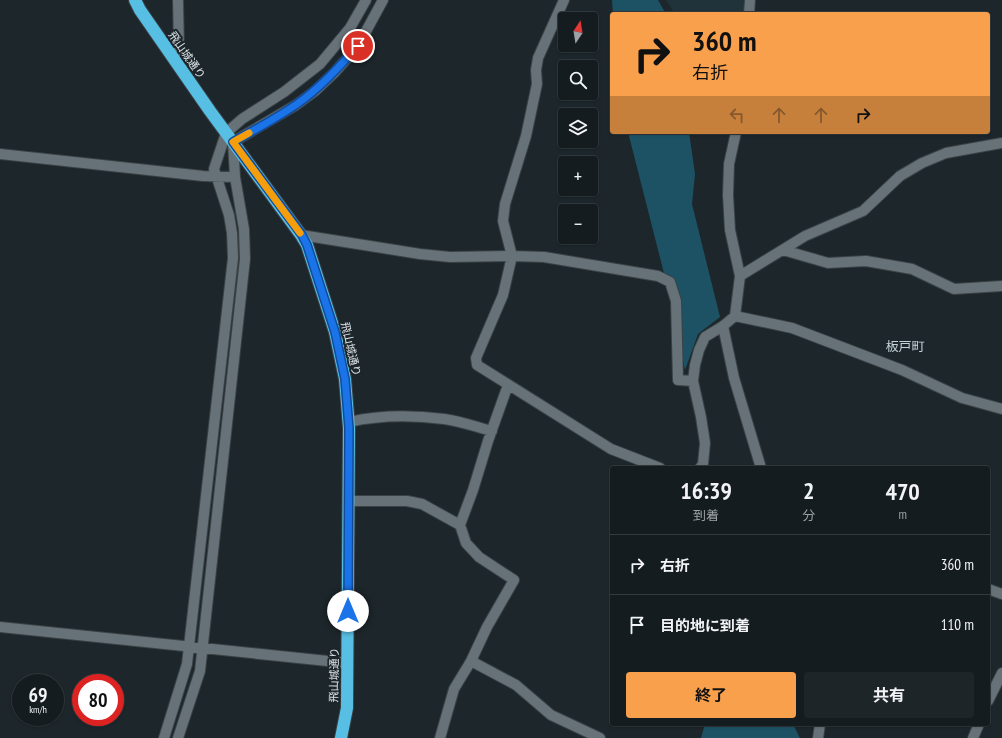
<!DOCTYPE html>
<html lang="ja">
<head>
<meta charset="utf-8">
<style>
  :root { --surface:#151c20; --page:#1e2529; --text:#f1f3f6; --muted:#9da1a5; --line:#343a3e; --accent:#f8a04b }
  body { margin:0; font-family:"PT Sans Narrow","Noto Sans JP",sans-serif; background:var(--page); color:var(--text); height:100vh; display:flex; flex-direction:column; font-size:15px; white-space:nowrap }
  * { box-sizing:border-box; margin:0 }
  p { font-size:13px; color:var(--muted) }
  .icon { flex:none; width:22px; height:22px; fill:none; stroke:currentColor; stroke-width:2; stroke-linecap:round; stroke-linejoin:round }
  .map { position:relative; flex:1; overflow:hidden }
  .sheet { position:absolute; left:610px; top:466px; width:380px; height:260px; display:flex; flex-direction:column; background:var(--surface); border-radius:4px; box-shadow:0 1px 3px #0004,0 0 0 1px var(--line) }
  .sheet>* { flex:none }
  .top-card { position:absolute; left:610px; top:12px; width:380px; height:122px; border-radius:4px; box-shadow:0 1px 3px #0004,0 0 0 1px var(--line); background:#f8a04b; color:#111; overflow:hidden }
  .needle { width:26px; rotate:12deg }
  .buttons { position:absolute; left:558px; top:12px; display:grid; gap:8px }
  .buttons a { display:grid; place-items:center; width:40px; height:40px; border-radius:4px; background:var(--surface); box-shadow:0 1px 3px #0004,0 0 0 1px var(--line); font-size:20px }
  .speed { position:absolute; left:12px; top:674px; display:flex; gap:8px; font-size:20px; font-weight:700; text-align:center }
  .speed>* { display:grid; place-content:center; width:52px; height:52px; border-radius:50%; background:var(--surface); box-shadow:0 1px 3px #0004,0 0 0 1px var(--line); line-height:1 }
  .speed small { font-size:10px; font-weight:400 }
  .speed .limit { border:6px solid #d22; background:#fff; color:#111 }
  .pin { position:absolute; display:grid; place-items:center; width:34px; height:34px; color:#fff; margin:-17px; border:2px solid #fff; border-radius:50%; box-shadow:0 1px 4px #0007 }
  .me { position:absolute; width:44px; margin:-22px; rotate:0deg; stroke-linejoin:round; filter:drop-shadow(0 0 3px #0008) }
  .turn { display:flex; align-items:center; gap:14px; height:84px; padding:0 16px; font-size:18px }
  .turn .icon { width:52px; height:52px; stroke-width:2.5 }
  .turn b { display:block; font-size:28px; line-height:34px }
  .lanes { display:flex; align-items:center; height:38px; padding:0 16px; background:#0003; justify-content:center; gap:20px; direction:ltr }
  .lanes .off { opacity:.35 }
  .eta { display:flex; justify-content:space-evenly; align-items:center; height:68px; text-align:center }
  .eta b { font-size:24px; font-weight:700; line-height:28px }
  .primary-button { display:flex; gap:8px; margin-top:auto; padding:8px 16px }
  .primary-button a { flex:1; height:46px; border-radius:4px; background:var(--accent); color:#111; font-size:16px; font-weight:700; line-height:46px; text-align:center }
  .primary-button a+a { background:var(--page); color:var(--text) }
  ul { padding:0; list-style:none }
  li { display:flex; align-items:center; gap:12px; height:60px; padding:0 16px; border-top:1px solid var(--line) }
  li div { flex:1 }
  li b { display:block; font-size:15px }
  li em { font-style:normal }
  .map>svg:first-child { display:block }
  .built { fill:#21333a }
  .green { fill:#1d5265 }
  .lines { fill:none; stroke-linecap:round; stroke-linejoin:round }
  .minor-casing { stroke:#3a4246; stroke-width:12 }
  .highway-casing { stroke:#3a4246; stroke-width:14 }
  .minor { stroke:#667277; stroke-width:10 }
  .highway { stroke:#58bfe4; stroke-width:12 }
  .route-casing { stroke:#114b97; stroke-width:10 }
  .route { stroke:#1a73e8; stroke-width:7 }
  .slow { stroke:#f59e0b; stroke-width:7 }
  .labels { text-anchor:middle; dominant-baseline:central; stroke-width:4; stroke-linejoin:round; paint-order:stroke }
  .street-label { font-size:11px; fill:#dee5e8; stroke:#1c262b }
  .quarter-label { font-size:13px; fill:#c5d3d8; stroke:#1c262b }
</style>
</head>
<body>
<div class="map">
<svg width="1002" height="738" viewBox="0 0 1002 738">
  <rect width="100%" height="100%" fill="#1c262b"/>
  <path class="built" d="M666,0H745L744,14H675Z"/>
  <path class="green" d="M612,0H658L666,14H613Z
    M628,132H689L695,174L692,204L720,317L698,334L685,370L669,293Z
    M705,724H793L800,738H701Z"/>
  <g class="lines">
    <g class="minor-casing">
      <path id="minor" d="M564,0L538,58L536,70L537,84L526,136L505,204L503,221L512,256L503,295L476,358L477,365L611,449L660,468
        M749,14L750,0
        M175,61L179,49L178,0
        M0,154L203,176L235,177
        M301,235L420,254L450,257L512,256L544,257L658,276L670,282L676,301L678,380L693,381
        M783,250L828,263L866,261L912,269L954,289L1002,286
        M740,276L805,236L863,211L900,176L922,163L946,153L1002,143
        M735,316L792,328L902,370L962,398L1002,409
        M723,326L734,378L761,468
        M349,422C380,415 412,415 444,419C460,421 476,427 492,431
        M700,468L703,464L705,443L701,417L693,381L695,365L699,350L705,337L723,326L735,316L740,276L730,230L728,195L729,164L736,132
        M349,501H407L422,504L460,525
        M988,589L1002,594
        M0,627L347,663
        M471,661L516,685L551,715L600,738
        M988,701L1002,673
        M164,738L187,664L233,258L232,233L229,215L214,169L226,133L242,119L284,92L320,64L350,28L366,0
        M178,738L200,671L245,259L244,229L235,177L233,142L296,105L315,91L335,72L358,46L383,0
        M440,738L454,689L471,661L487,627L514,580L479,557L466,543L460,525L473,490L488,441L508,385
        M818,738L820,724
        M973,738L979,724"/>
    </g>
    <g class="highway-casing">
      <path id="highway" d="M135,0L140,10L210,111L301,235L307,245L335,332L345,379L349,428L347,708L341,738"/>
    </g>
    <use href="#minor" class="minor"/>
    <use href="#highway" class="highway"/>
  </g>
  <g class="lines">
    <g class="route-casing">
      <path id="route" d="M348,611L349,428L345,379L335,332L307,245L302,235L233,142C254,130 277,118 297,104C320,88 339,67 358,46"/>
    </g>
    <use href="#route" class="route"/>
    <path class="slow" d="M249,133L233,142L300,233"/>
  </g>
  <g class="labels">
    <g class="street-label">
      <text transform="translate(187 55) rotate(55)">飛山城通り</text>
      <text transform="translate(351 349) rotate(77)">飛山城通り</text>
      <text transform="translate(334 675) rotate(-89)">飛山城通り</text>
    </g>
    <g class="quarter-label">
      <text x="905" y="346">板戸町</text>
    </g>
  </g>
</svg>
<div class="buttons">
<a><svg class="needle" viewBox="-14 -14 28 28"><path d="M0-13l5 13h-10z" fill="#e53935"/><path d="M0 13l5-13h-10z" fill="#9da1a5"/></svg></a>
<a><svg class="icon" aria-label="search" viewBox="0 0 24 24"><circle cx="10" cy="10" r="6"/><path d="M15 15l6 6"/></svg></a>
<a><svg class="icon" aria-label="layers" viewBox="0 0 24 24"><path d="M12 4l9 5-9 5-9-5zM3 14l9 5 9-5"/></svg></a>
<a>+</a>
<a>−</a>
</div>
<div class="speed"><div>69<small>km/h</small></div><div class="limit">80</div></div>
<div class="pin" style="left:358px;top:46px;background:#d93025"><svg class="icon" aria-label="arrive" viewBox="0 0 24 24"><path d="M6 21V4h12l-3 4 3 4H6"/></svg></div>
<svg class="me" style="left:348px;top:611px" viewBox="-20 -20 40 40"><circle r="19" fill="#fff"/><path d="M0-13L10 11 0 6-10 11z" fill="#1a73e8"/></svg>
<div class="top-card">
<div class="turn"><svg class="icon" aria-label="right" viewBox="0 0 24 24"><path d="M7 20v-9h11M14 6l5 5-5 5"/></svg><div><b>360 m</b>右折</div></div>
<div class="lanes"><svg class="icon off" aria-label="left" viewBox="0 0 24 24"><path d="M17 20v-9H6M10 6l-5 5 5 5"/></svg><svg class="icon off" aria-label="ahead" viewBox="0 0 24 24"><path d="M12 20V5M6 11l6-6 6 6"/></svg><svg class="icon off" aria-label="ahead" viewBox="0 0 24 24"><path d="M12 20V5M6 11l6-6 6 6"/></svg><svg class="icon" aria-label="right" viewBox="0 0 24 24"><path d="M7 20v-9h11M14 6l5 5-5 5"/></svg></div>
</div>
<section class="sheet">
<div class="eta">
<div><b>16:39</b><p>到着</p></div>
<div><b>2</b><p>分</p></div>
<div><b>470</b><p>m</p></div>
</div>
<ul>
<li><svg class="icon" aria-label="right" viewBox="0 0 24 24"><path d="M7 20v-9h11M14 6l5 5-5 5"/></svg><div><b>右折</b></div><em>360 m</em></li>
<li><svg class="icon" aria-label="arrive" viewBox="0 0 24 24"><path d="M6 21V4h12l-3 4 3 4H6"/></svg><div><b>目的地に到着</b></div><em>110 m</em></li>
</ul>
<div class="primary-button"><a>終了</a><a>共有</a></div>
</section>
</div>
</body>
</html>
